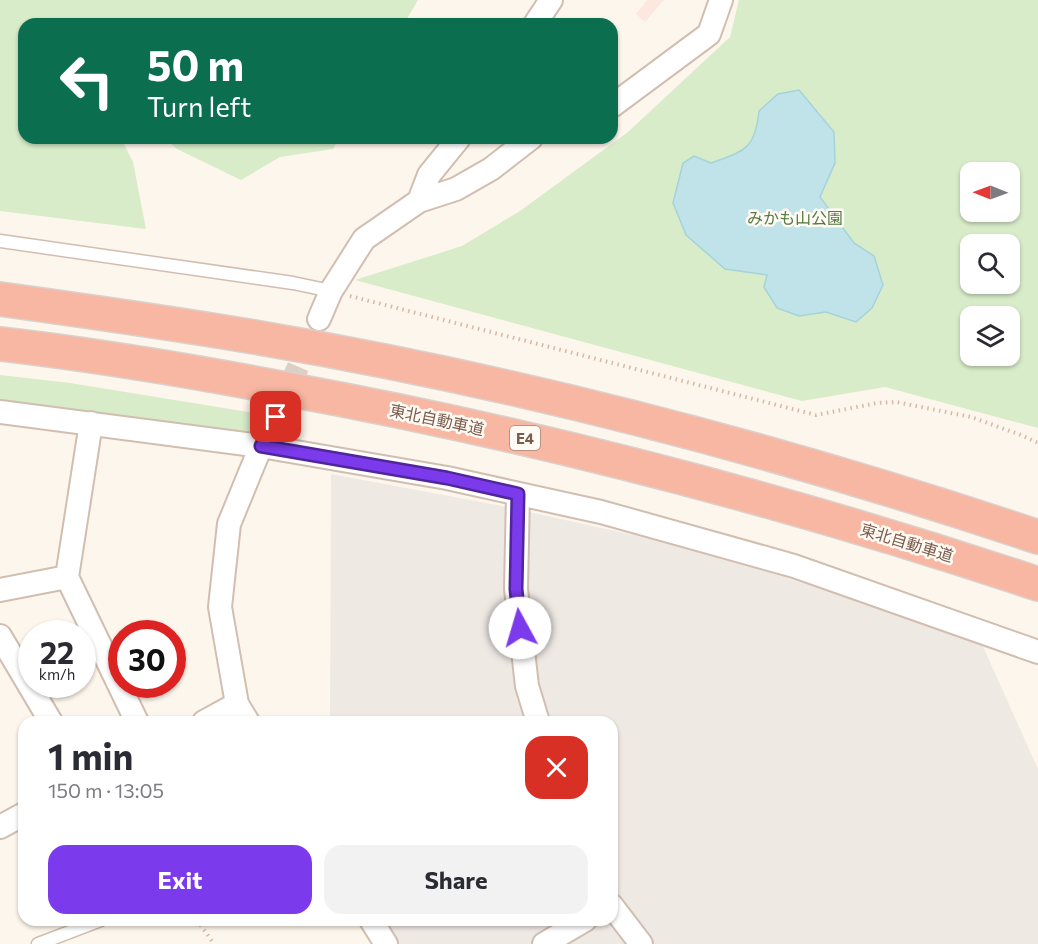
<!DOCTYPE html>
<html lang="en">
<head>
<meta charset="utf-8">
<style>
  :root { --surface:#fff; --page:#f2f2f3; --text:#2b2b33; --muted:#7c7c81; --accent:#7c3aed }
  body { margin:0; font-family:Commissioner,"Noto Sans JP",sans-serif; background:var(--page); color:var(--text); height:100vh; display:flex; flex-direction:column; font-size:22px; white-space:nowrap }
  * { box-sizing:border-box; margin:0 }
  p { font-size:20px; color:var(--muted) }
  .icon { flex:none; width:33px; height:33px; fill:none; stroke:currentColor; stroke-width:2; stroke-linecap:round; stroke-linejoin:round }
  .map { position:relative; flex:1; overflow:hidden }
  .sheet { position:absolute; left:18px; top:716px; width:600px; height:210px; display:flex; flex-direction:column; background:var(--surface); border-radius:18px; box-shadow:0 2px 4px #0004 }
  .sheet>* { flex:none }
  .banner { position:absolute; left:18px; top:18px; width:600px; height:126px; border-radius:18px; box-shadow:0 2px 4px #0004; background:#0b6e4f; color:#fff; overflow:hidden }
  .needle { width:39px; rotate:271deg }
  .controls { position:absolute; left:960px; top:162px; display:grid; gap:12px }
  .controls a { display:grid; place-items:center; width:60px; height:60px; border-radius:12px; background:var(--surface); box-shadow:0 2px 4px #0004; font-size:30px }
  .speed { position:absolute; left:18px; top:620px; display:flex; gap:12px; font-size:30px; font-weight:700; text-align:center }
  .speed>* { display:grid; place-content:center; width:78px; height:78px; border-radius:50%; background:var(--surface); box-shadow:0 2px 4px #0004; line-height:1 }
  .speed small { font-size:15px; font-weight:400 }
  .speed .limit { border:9px solid #d22; background:#fff; color:#111 }
  .pin { position:absolute; display:grid; place-items:center; width:51px; height:51px; color:#fff; margin:-26px; border-radius:12px; box-shadow:0 3px 9px #0006 }
  .me { position:absolute; width:66px; margin:-33px; rotate:354deg; stroke-linejoin:round; filter:drop-shadow(0 0 4px #0008) }
  .turn { display:flex; align-items:center; gap:21px; height:126px; padding:0 30px; font-size:27px }
  .turn .icon { width:78px; height:78px; stroke-width:2.5 }
  .turn b { display:block; font-size:42px; line-height:51px }
  .round { display:grid; place-items:center; flex:none; width:63px; height:63px; border-radius:18px; background:var(--page) }
  .headline { display:flex; align-items:center; justify-content:space-between; height:102px; padding:0 30px }
  h1 { font-size:36px; font-weight:700; line-height:45px }
  .cta { display:flex; gap:12px; margin-top:auto; padding:12px 30px }
  .cta a { flex:1; height:69px; border-radius:18px; background:var(--accent); color:#fff; font-size:24px; font-weight:700; line-height:69px; text-align:center }
  .cta a+a { background:var(--page); color:var(--text) }
  .map>svg:first-child { display:block }
  .commercial { fill:#fde8e0 }
  .industrial { fill:#efe9e4 }
  .green { fill:#d8ecc9; fill-rule:evenodd }
  .water { fill:#bfe3e8; stroke:#a5d3da; stroke-width:1.5 }
  .lines { fill:none; stroke-linecap:round; stroke-linejoin:round }
  .street-tunnel { stroke:#dcd0c4; stroke-width:22; stroke-dasharray:22 11; stroke-linecap:butt }
  .lane-casing { stroke:#d1beb0; stroke-width:15 }
  .street-casing { stroke:#d1beb0; stroke-width:26 }
  .highway-casing { stroke:#dad1cd; stroke-width:36 }
  .path { stroke:#d9b8a5; stroke-width:4; stroke-dasharray:1.5 4.5; stroke-linecap:butt }
  .lane { stroke:#fff; stroke-width:12 }
  .street { stroke:#fff; stroke-width:22 }
  .highway { stroke:#f7b7a3; stroke-width:33 }
  .route-casing { stroke:#51269a; stroke-width:15 }
  .route { stroke:#7c3aed; stroke-width:10 }
  .labels { text-anchor:middle; dominant-baseline:central; stroke-width:5; stroke-linejoin:round; paint-order:stroke }
  .shield { fill:#fffaf3; stroke:#a28b7f; stroke-width:1.5 }
  .shield-label { font-size:15px; font-weight:bold; fill:#7a5c4d }
  .park-label { font-size:16px; fill:#537a41; stroke:#fffaf3 }
  .street-label { font-size:16px; fill:#7a5c4d; stroke:#fffaf3 }
</style>
</head>
<body>
<div class="map">
<svg width="1038" height="944" viewBox="0 0 1038 944">
  <rect width="100%" height="100%" fill="#fdf6ec"/>
  <path class="commercial" d="M647,0H664L645,22L636,14Z"/>
  <path class="industrial" d="M331,474L497,505L702,550L981,642L1038,769V944H383L371,920H612V722H330Z"/>
  <path class="green" d="M0,0H418L404,24H24V138H121L133,162L146,229L0,211Z
    M739,0H1038V428L885,387L802,401L355,280L462,246L520,211L628,132L730,37ZM970,172H1010V212H970ZM970,244H1010V284H970ZM970,316H1010V356H970Z
    M165,138H339L333,149L280,157L241,180L177,149Z
    M0,375L70,383L266,415L258,432L245,441L0,405Z"/>
  <path class="water" d="M799,90L834,132L835,163L820,197L854,243L874,256L883,285L872,308L856,322L826,312L799,316L777,308L764,287L767,275L725,269L686,235L673,203L683,163L694,156L711,163C744,151 755,150 759,111L778,94Z"/>
  <g class="lines">
    <path class="street-tunnel" d="M276,417L319,319"/>
    <g class="lane-casing">
      <path id="lane" d="M0,241L293,283L331,291
        M38,944L101,920"/>
    </g>
    <g class="street-casing">
      <path id="street" d="M535,24L551,0
        M612,106L709,34L721,0
        M419,201L429,175L459,138
        M319,319L331,291L364,239L419,201L456,189L491,169L531,138
        M0,412L261,446L447,478L601,512L794,566L1038,652
        M91,423L67,577L137,722
        M518,494L516,589L527,686L538,722
        M0,590L67,577
        M0,636L51,722
        M204,722L237,704
        M248,722L237,704L220,607L229,524L261,446L276,417
        M0,827L24,814
        M612,906L641,944
        M371,920L386,944
        M544,944L585,920"/>
    </g>
    <g class="highway-casing">
      <path id="highway" d="M0,299C87,311 174,323 260,338C524,383 784,452 1038,537
        M0,344C96,355 191,371 286,389C542,436 792,502 1038,584"/>
    </g>
    <path class="path" d="M350,296L816,415L877,403L896,402L971,417L1021,435L1038,443
      M197,920L214,944"/>
    <use href="#lane" class="lane"/>
    <use href="#street" class="street"/>
    <use href="#highway" class="highway"/>
  </g>
  <g class="lines">
    <g class="route-casing">
      <path id="route" d="M276,417L261,446L447,478L518,494L516,589L520,628"/>
    </g>
    <use href="#route" class="route"/>
  </g>
  <g class="labels">
    <rect class="shield" x="510" y="426" width="30" height="24" rx="4.5"/>
    <g class="shield-label">
      <text x="525" y="438">E4</text>
    </g>
    <g class="park-label">
      <text x="795" y="217">みかも山公園</text>
    </g>
    <g class="street-label">
      <text transform="translate(437 419) rotate(12)">東北自動車道</text>
      <text transform="translate(907 542) rotate(17)">東北自動車道</text>
    </g>
  </g>
</svg>
<div class="controls">
<a><svg class="needle" viewBox="-14 -14 28 28"><path d="M0-13l5 13h-10z" fill="#e53935"/><path d="M0 13l5-13h-10z" fill="#7c7c81"/></svg></a>
<a><svg class="icon" aria-label="search" viewBox="0 0 24 24"><circle cx="10" cy="10" r="6"/><path d="M15 15l6 6"/></svg></a>
<a><svg class="icon" aria-label="layers" viewBox="0 0 24 24"><path d="M12 4l9 5-9 5-9-5zM3 14l9 5 9-5"/></svg></a>
</div>
<div class="speed"><div>22<small>km/h</small></div><div class="limit">30</div></div>
<div class="pin" style="left:276px;top:417px;background:#d93025"><svg class="icon" aria-label="arrive" viewBox="0 0 24 24"><path d="M6 21V4h12l-3 4 3 4H6"/></svg></div>
<svg class="me" style="left:520px;top:628px" viewBox="-20 -20 40 40"><circle r="19" fill="#fff"/><path d="M0-13L10 11 0 6-10 11z" fill="#7c3aed"/></svg>
<div class="banner">
<div class="turn"><svg class="icon" aria-label="left" viewBox="0 0 24 24"><path d="M17 20v-9H6M10 6l-5 5 5 5"/></svg><div><b>50 m</b>Turn left</div></div>
</div>
<section class="sheet">
<div class="headline"><div><h1>1 min</h1><p>150 m · 13:05</p></div><a class="round" style="background:#d93025;color:#fff"><svg class="icon" aria-label="close" viewBox="0 0 24 24"><path d="M6 6l12 12M18 6L6 18"/></svg></a></div>
<div class="cta"><a>Exit</a><a>Share</a></div>
</section>
</div>
</body>
</html>
